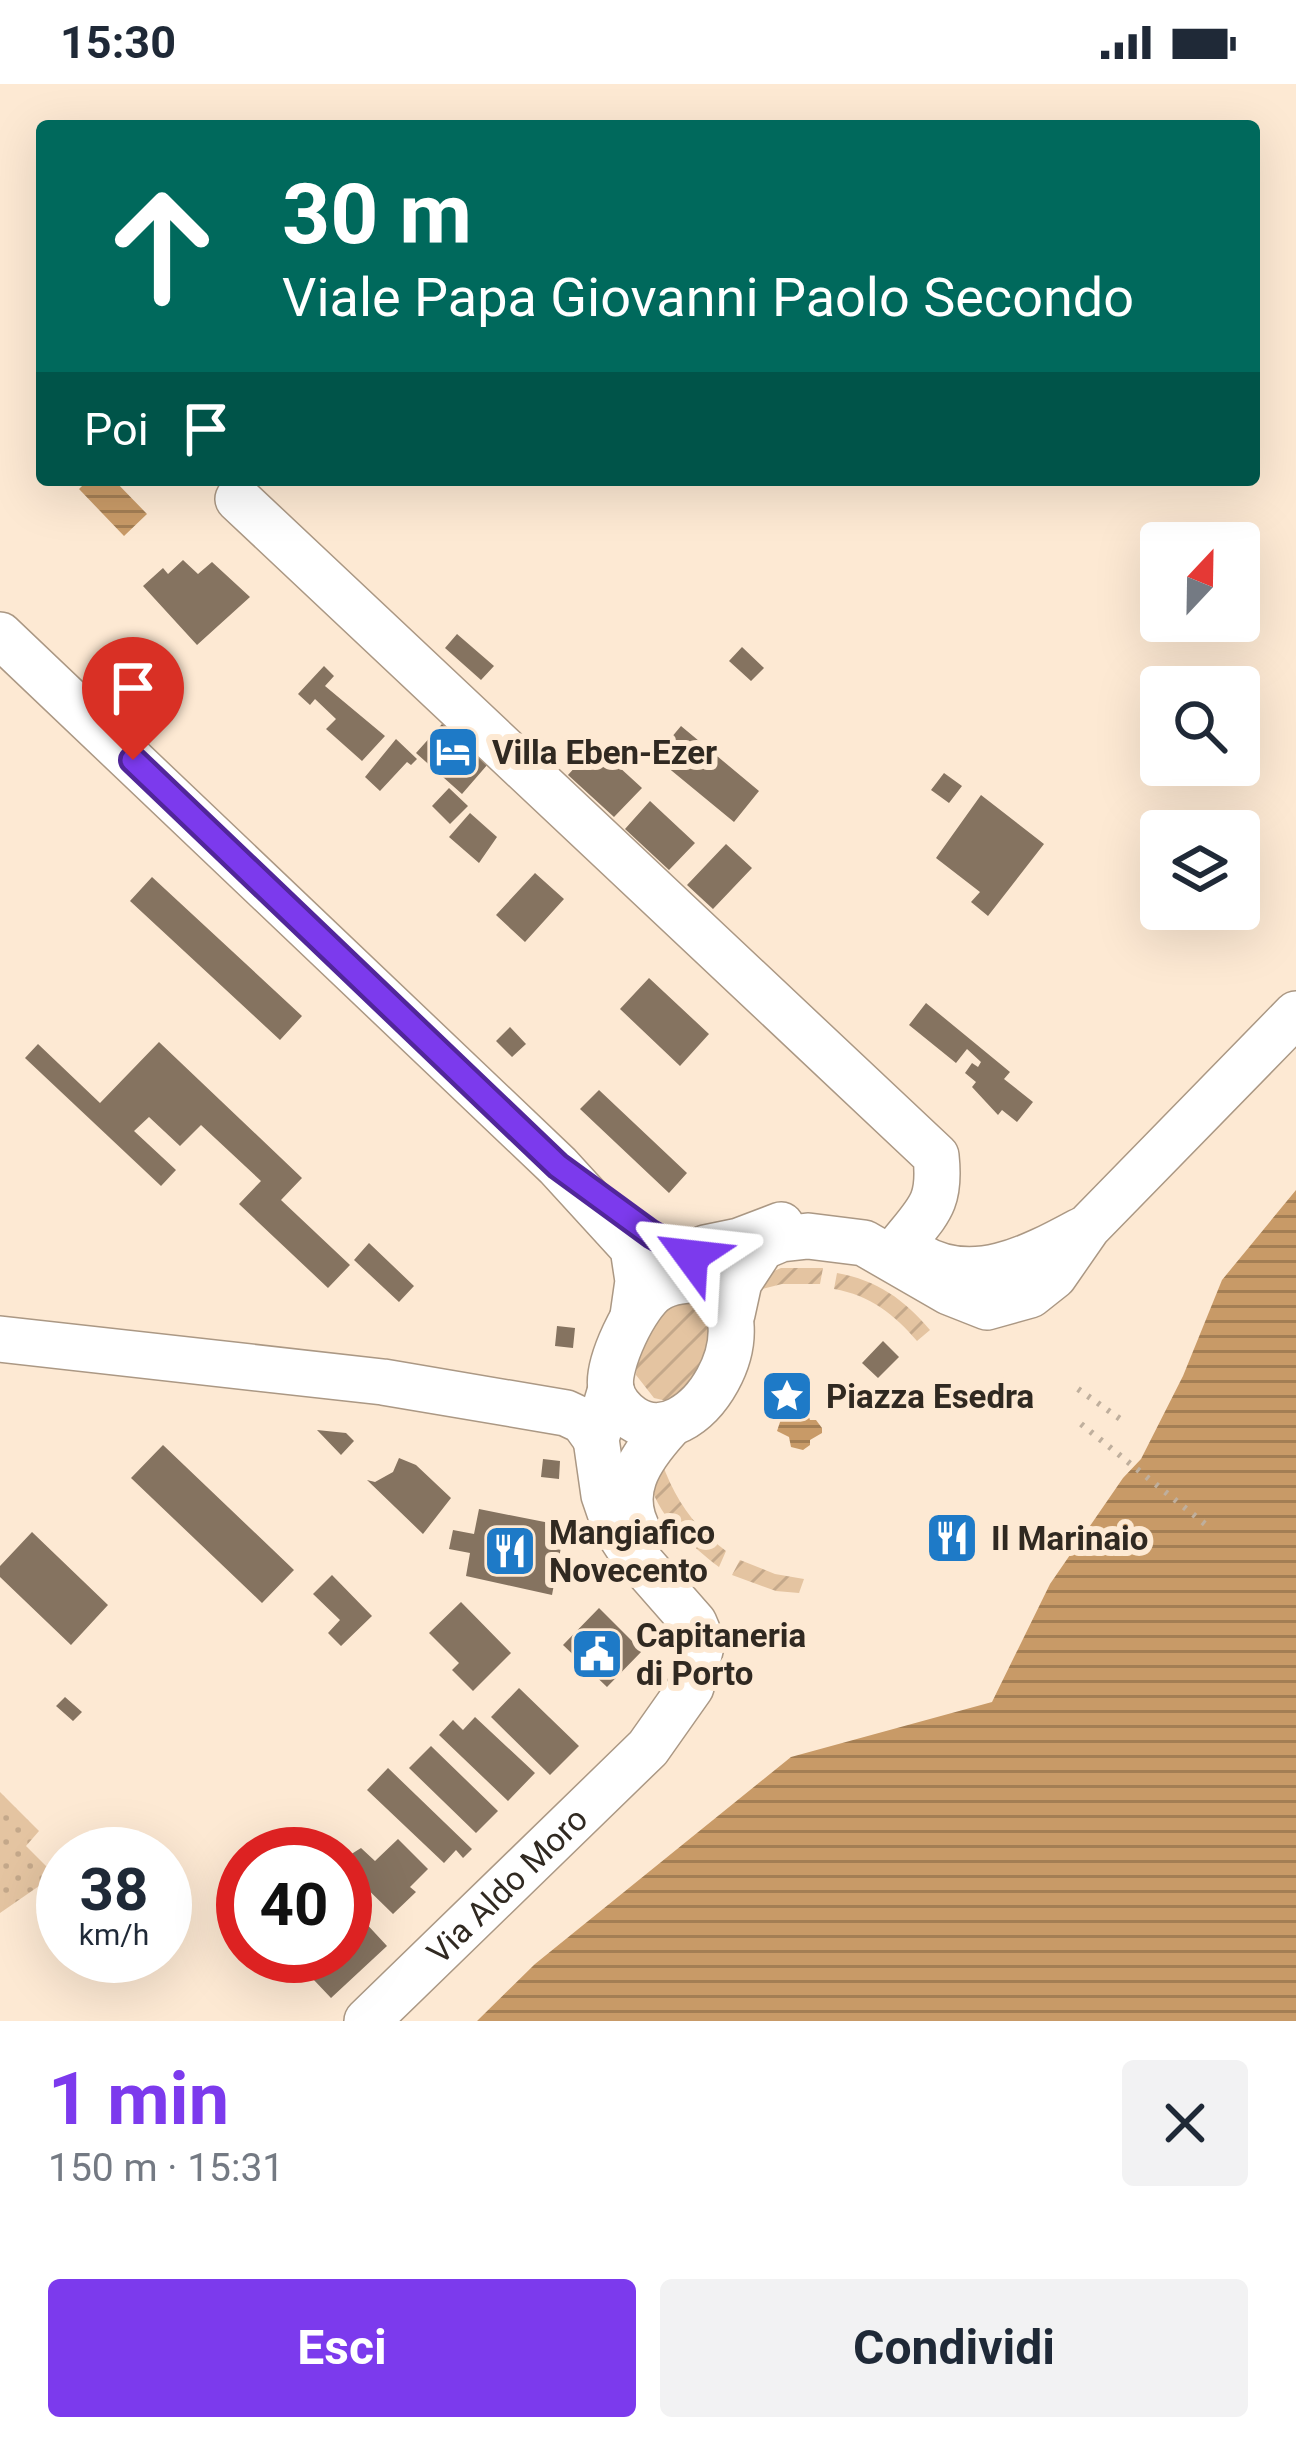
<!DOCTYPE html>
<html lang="it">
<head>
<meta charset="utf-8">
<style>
  :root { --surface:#fff; --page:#f2f2f3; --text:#1f2937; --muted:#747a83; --accent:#7c3aed }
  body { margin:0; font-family:Roboto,sans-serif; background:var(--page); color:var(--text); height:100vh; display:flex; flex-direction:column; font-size:45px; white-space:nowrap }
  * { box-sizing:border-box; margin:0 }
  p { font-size:39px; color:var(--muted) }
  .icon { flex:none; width:66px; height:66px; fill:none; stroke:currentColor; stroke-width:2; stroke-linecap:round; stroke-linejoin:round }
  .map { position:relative; height:1937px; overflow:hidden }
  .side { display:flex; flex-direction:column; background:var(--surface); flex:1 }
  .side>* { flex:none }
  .guide { position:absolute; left:36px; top:36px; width:1224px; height:366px; border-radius:12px; box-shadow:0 12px 48px #0002; background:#00695c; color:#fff; overflow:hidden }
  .needle { width:78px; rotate:22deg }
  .buttons { position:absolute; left:1140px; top:438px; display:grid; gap:24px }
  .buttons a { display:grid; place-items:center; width:120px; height:120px; border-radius:12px; background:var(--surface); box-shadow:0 12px 48px #0002; font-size:60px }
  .speed { position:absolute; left:36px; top:1743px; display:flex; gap:24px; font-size:60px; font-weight:700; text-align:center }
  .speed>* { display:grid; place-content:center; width:156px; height:156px; border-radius:50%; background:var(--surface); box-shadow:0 12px 48px #0002; line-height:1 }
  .speed small { font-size:30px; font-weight:400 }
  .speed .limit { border:18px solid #d22; background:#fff; color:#111 }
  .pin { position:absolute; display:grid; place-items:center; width:102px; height:102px; color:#fff; margin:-123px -51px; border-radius:50% 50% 50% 0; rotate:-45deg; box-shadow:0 0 12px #0007 }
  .pin .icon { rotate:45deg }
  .me { position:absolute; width:132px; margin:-66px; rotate:300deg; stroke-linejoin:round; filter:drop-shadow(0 0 9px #0008) }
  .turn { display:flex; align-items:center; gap:42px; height:252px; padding:0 48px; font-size:54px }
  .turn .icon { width:156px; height:156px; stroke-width:2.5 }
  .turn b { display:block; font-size:84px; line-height:102px }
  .then { display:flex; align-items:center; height:114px; padding:0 48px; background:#0003; gap:24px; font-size:45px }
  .round { display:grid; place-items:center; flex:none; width:126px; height:126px; border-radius:12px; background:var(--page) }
  .headline { display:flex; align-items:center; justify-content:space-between; height:204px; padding:0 48px }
  h1 { font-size:72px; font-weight:700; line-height:90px; color:var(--accent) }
  .cta { display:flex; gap:24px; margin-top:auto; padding:24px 48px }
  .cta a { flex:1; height:138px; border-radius:12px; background:var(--accent); color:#fff; font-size:48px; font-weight:700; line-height:138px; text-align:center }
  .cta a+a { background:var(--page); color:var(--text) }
  .status { display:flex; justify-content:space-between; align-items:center; height:84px; padding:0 60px; background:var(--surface); direction:ltr }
  .status svg { height:33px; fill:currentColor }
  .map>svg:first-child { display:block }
  .grass { fill:url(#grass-dots) }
  .garden { fill:url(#garden-furrows) }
  .water { fill:url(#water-rules) }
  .building { fill:#857360 }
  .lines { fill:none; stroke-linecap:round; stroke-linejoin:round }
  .minor-casing { stroke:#ab9884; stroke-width:48 }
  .path { stroke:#bfaf9d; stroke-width:6; stroke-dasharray:3 9; stroke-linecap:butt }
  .minor { stroke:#fff; stroke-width:45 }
  .route-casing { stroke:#51269a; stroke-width:30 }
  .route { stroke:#7c3aed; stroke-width:21 }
  .labels { text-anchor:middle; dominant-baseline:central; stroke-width:12; stroke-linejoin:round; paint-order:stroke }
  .poi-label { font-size:33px; font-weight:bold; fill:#302921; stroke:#fde9d3; text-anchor:start }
  .street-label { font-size:33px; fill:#302921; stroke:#fde9d3 }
</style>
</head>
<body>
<div class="status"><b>15:30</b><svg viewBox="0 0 49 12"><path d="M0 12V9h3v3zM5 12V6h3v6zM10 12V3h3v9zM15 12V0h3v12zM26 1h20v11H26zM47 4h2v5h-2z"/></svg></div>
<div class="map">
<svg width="1296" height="1937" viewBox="0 0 1296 1937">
  <defs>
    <pattern id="grass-dots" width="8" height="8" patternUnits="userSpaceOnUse" patternTransform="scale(3)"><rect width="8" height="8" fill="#e4c4a1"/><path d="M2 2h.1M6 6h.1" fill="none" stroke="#c4a88a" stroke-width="1.8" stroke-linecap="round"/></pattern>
    <pattern id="garden-furrows" width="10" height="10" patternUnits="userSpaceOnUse" patternTransform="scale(3)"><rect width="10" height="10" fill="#e4c4a1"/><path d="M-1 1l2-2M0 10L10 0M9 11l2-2" fill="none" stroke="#c4a88a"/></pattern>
    <pattern id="water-rules" width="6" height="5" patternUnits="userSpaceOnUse" patternTransform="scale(3)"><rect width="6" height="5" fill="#c89a67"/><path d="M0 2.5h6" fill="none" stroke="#a37e54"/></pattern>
  </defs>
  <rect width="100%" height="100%" fill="#fde9d3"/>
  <path class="grass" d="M0,1708L39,1747L26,1762L55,1791L0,1829Z"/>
  <path class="garden" d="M781,1184H823L820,1200H782L754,1207L753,1196Z
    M837,1189C877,1196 905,1216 930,1246L917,1257C895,1231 870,1211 834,1205Z
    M684,1217L703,1224L715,1236L709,1286L667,1317L654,1314L636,1291C638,1261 652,1226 684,1217Z
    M658,1368C672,1410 690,1440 726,1467L719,1483C696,1466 653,1429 651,1397C651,1389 656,1376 658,1368Z
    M740,1476L775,1490L804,1495L799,1509L776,1507L732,1491Z"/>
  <path class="water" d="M88,396H114L147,430L124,452L79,405Z
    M1296,1106V1937H477L535,1880L791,1673L992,1618L1050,1500L1123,1394L1141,1375L1183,1292L1222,1196Z
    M799,1321H805L810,1336H816L822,1344V1349L810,1356V1361L803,1366L791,1363L789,1353L777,1347L781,1335L791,1334L793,1324Z"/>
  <path class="building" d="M183,476L198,490L212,478L250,513L197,561L143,502L163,484L168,490Z
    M457,550L494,582L481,596L445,564Z
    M742,563L764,584L751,597L729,577Z
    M324,582L334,592L325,602L385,652L362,677L326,645L336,635L315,615L310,621L298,610Z
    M442,640L488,680L462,710L416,669Z
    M681,642L759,707L734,738L655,673Z
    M396,655L417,675L411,681L407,678L380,707L365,693Z
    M595,661L642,704L614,733L568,691Z
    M944,689L962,702L949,719L931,706Z
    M449,704L468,722L450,740L432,722Z
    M981,711L1044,760L988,832L971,818L980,808L936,774Z
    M650,717L695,759L669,786L625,745Z
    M470,729L497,753L479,779L449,753Z
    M726,760L752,784L713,825L687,801Z
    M535,789L564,815L525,858L496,831Z
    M152,793L302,932L280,956L130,817Z
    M649,894L709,950L680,982L620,925Z
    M926,919L1010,988L1004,995L1033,1018L1017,1038L1002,1026L998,1031L972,1003L976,998L965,989L972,979L978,983L981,978L967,965L956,979L909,941Z
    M510,943L526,960L512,973L496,957Z
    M159,958L302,1094L281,1116L350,1181L328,1204L239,1120L261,1097L201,1041L180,1062L149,1033L134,1047L176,1086L161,1102L25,974L38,960L100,1019Z
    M599,1006L687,1089L669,1109L580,1025Z
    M369,1159L414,1202L399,1218L354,1176Z
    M557,1242L575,1244L573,1264L555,1262Z
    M883,1257L899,1273L878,1294L862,1279Z
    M317,1346L346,1349L354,1357L341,1371Z
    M163,1361L294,1486L262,1519L131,1394Z
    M399,1374L416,1381L451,1414L423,1450L367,1396L375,1398L393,1388Z
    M543,1375L560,1377L559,1395L541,1393Z
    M479,1425L565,1442L552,1511L466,1492L470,1469L449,1465L453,1446L474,1450Z
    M955,1434L971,1447L950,1472L934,1460Z
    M32,1448L108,1521L71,1561L0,1493V1482Z
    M332,1491L372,1532L341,1562L328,1549L340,1536L313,1510Z
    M461,1518L511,1569L473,1607L452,1586L459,1579L429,1549Z
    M599,1524L642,1567L607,1603L563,1561Z
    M519,1604L579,1662L550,1691L491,1633Z
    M65,1613L82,1628L73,1637L56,1622Z
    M475,1633L535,1689L508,1717L439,1651L453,1636L463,1646Z
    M431,1662L498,1727L476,1749L409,1684Z
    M388,1684L472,1765L463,1774L456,1766L444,1779L367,1706Z
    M398,1755L428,1785L410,1803L416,1808L393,1830L352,1790L345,1795V1774L361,1764L375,1777Z
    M362,1835L387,1862L331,1914L313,1895L338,1872H345V1866L358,1853L351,1845Z"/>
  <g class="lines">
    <g class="minor-casing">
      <g id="minor">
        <path d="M238,415L936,1072C941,1119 929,1126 901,1161"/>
        <path d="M0,551L558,1082L633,1164L638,1197L633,1232"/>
        <path d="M917,1171C971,1205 1030,1174 1080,1147"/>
        <path d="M702,1195C776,1236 693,1376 632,1334C623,1328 613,1317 611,1305C606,1281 636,1218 657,1205C670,1197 686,1196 702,1195Z"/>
        <path d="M657,1205L705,1164L739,1157L781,1141"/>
        <path d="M732,1230L739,1198L762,1163L781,1155L808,1152L864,1159L949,1208L987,1223L1030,1211L1054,1192L1088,1143L1296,930"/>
        <path d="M0,1255L383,1298L566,1329L583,1337L596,1355"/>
        <path d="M641,1452C615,1410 639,1375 668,1343"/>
        <path id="s1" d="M367,1937L648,1664L691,1603L702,1558L694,1539L630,1466L615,1443L604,1411L596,1355L611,1305"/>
      </g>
    </g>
    <path class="path" d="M1078,1305L1123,1337
      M1081,1340L1205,1440"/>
    <use href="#minor" class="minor"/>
  </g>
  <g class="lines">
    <g class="route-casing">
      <path id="route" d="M133,676L558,1082L651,1150L691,1172"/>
    </g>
    <use href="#route" class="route"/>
  </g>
  <defs>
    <g id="hotel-square" transform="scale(2.7)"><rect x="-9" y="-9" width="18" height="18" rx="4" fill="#1e7ac7" stroke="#fde9d3"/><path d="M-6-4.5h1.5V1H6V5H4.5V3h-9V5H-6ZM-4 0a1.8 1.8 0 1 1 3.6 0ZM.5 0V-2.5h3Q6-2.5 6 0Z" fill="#fff"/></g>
    <g id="sight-square" transform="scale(2.7)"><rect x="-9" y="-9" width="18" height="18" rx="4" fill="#1e7ac7" stroke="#fde9d3"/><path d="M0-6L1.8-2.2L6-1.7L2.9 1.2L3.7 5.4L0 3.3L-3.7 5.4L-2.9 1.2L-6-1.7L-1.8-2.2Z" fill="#fff"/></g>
    <g id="restaurant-square" transform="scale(2.7)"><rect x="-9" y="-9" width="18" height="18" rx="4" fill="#1e7ac7" stroke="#fde9d3"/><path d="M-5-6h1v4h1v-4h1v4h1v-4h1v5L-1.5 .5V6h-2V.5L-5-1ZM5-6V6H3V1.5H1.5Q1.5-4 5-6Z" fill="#fff"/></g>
    <g id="civic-square" transform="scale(2.7)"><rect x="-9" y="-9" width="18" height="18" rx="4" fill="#1e7ac7" stroke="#fde9d3"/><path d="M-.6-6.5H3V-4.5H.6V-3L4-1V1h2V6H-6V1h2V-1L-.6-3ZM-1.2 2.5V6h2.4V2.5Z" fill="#fff"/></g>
  </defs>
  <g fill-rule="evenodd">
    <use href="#hotel-square" x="453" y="668"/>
    <use href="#sight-square" x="787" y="1312"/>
    <use href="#restaurant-square" x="952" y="1454"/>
    <use href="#restaurant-square" x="510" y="1467"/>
    <use href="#civic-square" x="597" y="1570"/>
  </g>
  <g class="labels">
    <g class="poi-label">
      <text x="492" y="668">Villa Eben-Ezer</text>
      <text x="826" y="1312">Piazza Esedra</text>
      <text x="549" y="1448">Mangiafico<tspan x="549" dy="38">Novecento</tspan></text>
      <text x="991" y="1454">Il Marinaio</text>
      <text x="636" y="1551">Capitaneria<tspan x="636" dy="38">di Porto</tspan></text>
    </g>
    <g class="street-label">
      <text stroke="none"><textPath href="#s1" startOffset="195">Via Aldo Moro</textPath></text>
    </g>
  </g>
</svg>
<div class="buttons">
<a><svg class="needle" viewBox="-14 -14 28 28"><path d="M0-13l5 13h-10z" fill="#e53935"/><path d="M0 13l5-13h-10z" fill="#747a83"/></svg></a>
<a><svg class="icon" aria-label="search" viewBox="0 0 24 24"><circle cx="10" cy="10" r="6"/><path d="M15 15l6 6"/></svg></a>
<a><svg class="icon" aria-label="layers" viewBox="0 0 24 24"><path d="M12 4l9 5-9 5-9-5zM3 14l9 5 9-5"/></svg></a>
</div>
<div class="speed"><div>38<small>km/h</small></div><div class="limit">40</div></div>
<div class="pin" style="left:133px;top:676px;background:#d93025"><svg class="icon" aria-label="arrive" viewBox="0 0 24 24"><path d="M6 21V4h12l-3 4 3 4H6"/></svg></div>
<svg class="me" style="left:691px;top:1172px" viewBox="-20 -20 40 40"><path d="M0-17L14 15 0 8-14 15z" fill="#7c3aed" stroke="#fff" stroke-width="4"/></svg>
<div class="guide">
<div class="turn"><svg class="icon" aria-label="ahead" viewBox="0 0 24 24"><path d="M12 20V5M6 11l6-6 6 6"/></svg><div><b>30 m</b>Viale Papa Giovanni Paolo Secondo</div></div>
<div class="then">Poi<svg class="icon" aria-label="arrive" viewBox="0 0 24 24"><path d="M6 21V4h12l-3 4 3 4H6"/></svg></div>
</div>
</div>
<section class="side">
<div class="headline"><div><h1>1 min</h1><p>150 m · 15:31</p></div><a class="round"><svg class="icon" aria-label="close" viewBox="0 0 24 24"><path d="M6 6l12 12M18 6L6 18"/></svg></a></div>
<div class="cta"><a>Esci</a><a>Condividi</a></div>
</section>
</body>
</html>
